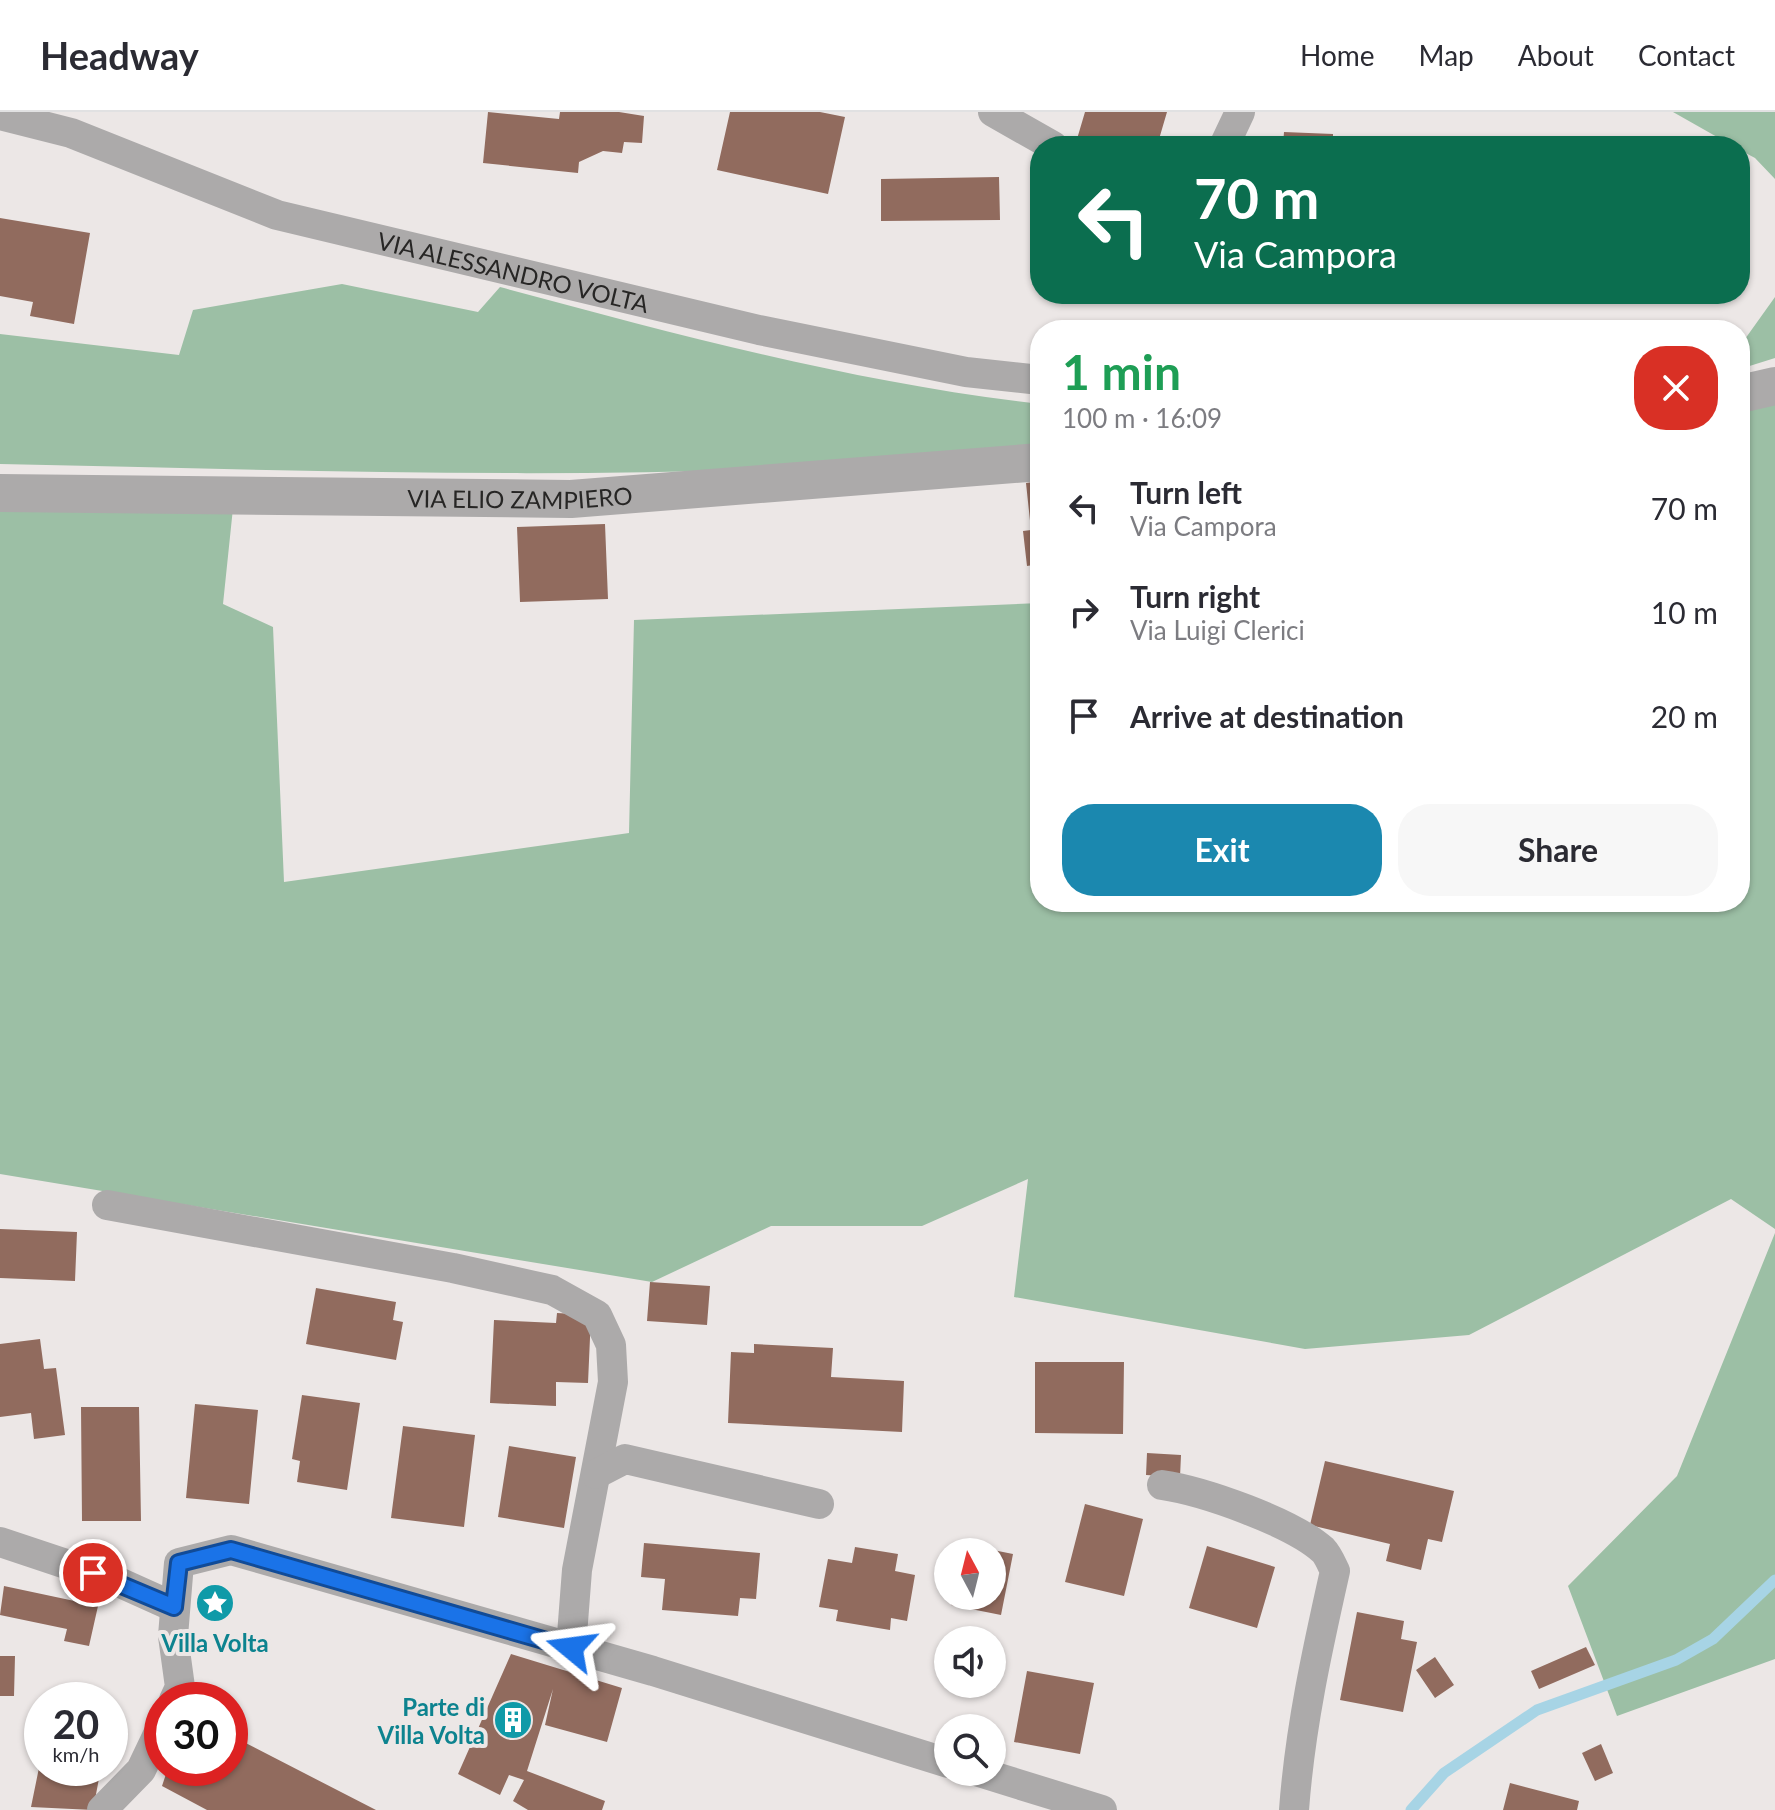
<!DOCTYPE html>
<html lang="en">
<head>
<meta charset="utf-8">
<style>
  :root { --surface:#fff; --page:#f7f7f7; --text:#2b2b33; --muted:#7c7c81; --line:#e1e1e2; --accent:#1b88af }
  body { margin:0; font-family:Lato,sans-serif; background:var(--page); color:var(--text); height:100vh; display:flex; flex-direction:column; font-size:30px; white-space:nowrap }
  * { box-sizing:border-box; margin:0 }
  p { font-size:26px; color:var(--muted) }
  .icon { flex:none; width:44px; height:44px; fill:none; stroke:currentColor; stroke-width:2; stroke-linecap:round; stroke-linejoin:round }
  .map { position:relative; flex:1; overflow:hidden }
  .panel { position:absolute; left:1030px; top:208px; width:720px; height:592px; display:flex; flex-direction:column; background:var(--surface); border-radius:32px; box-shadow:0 2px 6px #0004 }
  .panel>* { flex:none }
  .banner { position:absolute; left:1030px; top:24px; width:720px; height:168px; border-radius:32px; box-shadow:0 2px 6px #0004; background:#0b6e4f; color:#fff; overflow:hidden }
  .needle { width:52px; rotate:353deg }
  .controls { position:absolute; left:934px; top:1426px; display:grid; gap:16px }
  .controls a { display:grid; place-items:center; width:72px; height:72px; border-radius:50%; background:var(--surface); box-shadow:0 2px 6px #0004; font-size:40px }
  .speed { position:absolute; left:24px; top:1570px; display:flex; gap:16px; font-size:40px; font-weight:700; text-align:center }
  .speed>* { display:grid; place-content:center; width:104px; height:104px; border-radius:50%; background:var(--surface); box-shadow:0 2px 6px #0004; line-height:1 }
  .speed small { font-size:20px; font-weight:400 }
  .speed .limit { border:12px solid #d22; background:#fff; color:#111 }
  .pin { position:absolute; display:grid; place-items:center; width:68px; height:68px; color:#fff; margin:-34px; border:4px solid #fff; border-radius:50%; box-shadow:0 2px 8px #0007 }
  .me { position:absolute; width:88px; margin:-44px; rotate:286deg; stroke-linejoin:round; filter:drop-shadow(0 0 6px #0008) }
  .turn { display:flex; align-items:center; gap:28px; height:168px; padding:0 32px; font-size:36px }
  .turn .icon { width:104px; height:104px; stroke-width:2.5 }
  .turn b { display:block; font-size:56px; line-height:68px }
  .round { display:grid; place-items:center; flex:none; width:84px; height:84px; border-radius:32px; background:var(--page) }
  .head { display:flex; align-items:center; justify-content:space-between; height:136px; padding:0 32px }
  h1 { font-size:48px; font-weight:700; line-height:60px; color:#1e9e55 }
  .cta { display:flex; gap:16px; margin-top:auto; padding:16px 32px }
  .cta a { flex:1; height:92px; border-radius:32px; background:var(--accent); color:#fff; font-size:32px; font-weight:700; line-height:92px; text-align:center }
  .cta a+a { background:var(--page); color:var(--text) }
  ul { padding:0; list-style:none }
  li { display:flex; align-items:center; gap:24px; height:104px; padding:0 32px }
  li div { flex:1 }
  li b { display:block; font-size:30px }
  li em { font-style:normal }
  header { display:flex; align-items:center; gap:48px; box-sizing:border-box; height:112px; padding:0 40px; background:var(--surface); border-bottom:2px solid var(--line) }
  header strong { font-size:38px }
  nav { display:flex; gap:44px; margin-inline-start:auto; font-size:28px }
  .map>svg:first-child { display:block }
  .forest { fill:#9cbfa5 }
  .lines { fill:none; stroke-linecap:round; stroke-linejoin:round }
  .stream { stroke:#a7d4e5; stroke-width:11 }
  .building { fill:#916b5e }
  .minor { stroke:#acaaaa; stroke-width:30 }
  .tertiary { stroke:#acaaaa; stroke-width:38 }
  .route-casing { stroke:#114b97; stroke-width:20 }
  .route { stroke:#1a73e8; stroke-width:14 }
  .labels { text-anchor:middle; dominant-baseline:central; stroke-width:8; stroke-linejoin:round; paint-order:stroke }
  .street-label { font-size:24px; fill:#272625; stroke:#ece7e6 }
  .culture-label { font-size:24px; font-weight:bold; fill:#0d838f; stroke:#ece7e6 }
</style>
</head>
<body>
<header>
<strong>Headway</strong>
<nav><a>Home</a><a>Map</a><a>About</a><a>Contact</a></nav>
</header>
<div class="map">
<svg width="1775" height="1698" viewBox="0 0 1775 1698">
  <rect width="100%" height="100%" fill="#ece7e6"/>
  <path class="forest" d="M1673,0H1775V67L1755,46L1740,38V34H1733Z
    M342,172L478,200L500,175C678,223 857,271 1040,292V338C694,374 347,359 0,352V222L179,243L193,198Z
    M1775,185V246L1740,257V234Z
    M1775,272V1117L1731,1087L1469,1223L1305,1237L1014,1185L1028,1067L922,1114H771L652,1170L0,1062V399L233,396L223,492L273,515L284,770L629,721L634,508L1040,491V790H1740V280Z
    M1775,1121V1547L1617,1604L1568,1474L1677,1364Z"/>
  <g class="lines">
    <path class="stream" d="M1411,1698L1444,1661L1537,1598L1676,1548L1713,1527L1775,1468"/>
  </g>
  <path class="building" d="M488,0L559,7L560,0H619L644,4L642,31L624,30L622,41L603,39L579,50L578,61L483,51Z
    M730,0H820L845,5L828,82L717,58Z
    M1085,0H1167L1157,34H1100L1077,27Z
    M1284,20L1333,22V34H1283Z
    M999,65L1000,108L881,109V67Z
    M0,106L90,121L74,212L30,204L33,190L0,184Z
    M1040,369V452L1027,454L1023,419L1031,418L1026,371Z
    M605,412L608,487L520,490L517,415Z
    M0,1117L77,1120L75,1169L0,1166Z
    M650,1170L710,1174L707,1213L647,1209Z
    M316,1176L396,1190L393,1208L403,1210L396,1248L306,1232Z
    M557,1201L591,1203L588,1271L556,1270V1294L490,1291L494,1208L556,1211Z
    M40,1227L44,1257L56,1256L65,1323L34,1327L31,1301L0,1305V1232Z
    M754,1232L833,1236L831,1265L904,1269L902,1320L728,1311L731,1240L754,1241Z
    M1035,1250H1124L1123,1322L1035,1321Z
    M302,1283L360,1291L347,1378L297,1370L300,1349L292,1347Z
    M195,1292L258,1298L249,1392L186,1386Z
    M81,1295H139L141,1409H82Z
    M403,1314L475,1323L464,1415L391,1406Z
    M509,1334L576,1345L564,1416L498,1405Z
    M1147,1341L1181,1343L1180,1365L1146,1363Z
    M1325,1349L1454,1379L1442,1430L1428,1427L1421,1458L1386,1449L1390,1432L1310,1413Z
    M1085,1392L1143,1407L1124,1484L1065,1470Z
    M644,1431L760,1441L756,1487L740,1486L738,1504L662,1498L665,1467L641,1465Z
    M963,1432L1013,1442L1001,1503L951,1493L953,1484H992V1440H961Z
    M1207,1434L1275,1455L1257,1516L1189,1496Z
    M855,1435L898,1442L895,1459L915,1463L907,1509L891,1506L890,1518L836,1509L838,1498L819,1495L828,1447L852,1451Z
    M4,1474L98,1494L89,1534L64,1529L67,1517L0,1503Z
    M1357,1500L1404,1509L1401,1527L1417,1530L1403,1600L1340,1588Z
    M1586,1535L1595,1553L1539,1577L1531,1559Z
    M511,1542L622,1576L607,1630L545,1613L553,1577L527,1659L605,1689L602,1698H528L513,1689L524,1668L509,1663L500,1683L458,1662Z
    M0,1544H15L14,1584H0Z
    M1435,1545L1454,1573L1435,1586L1416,1558Z
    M1027,1559L1094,1571L1080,1642L1014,1630Z
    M192,1570L229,1588H187Z
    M230,1623L376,1698H207L162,1674L168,1656H230Z
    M1601,1632L1613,1661L1595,1669L1582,1641Z
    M41,1646L42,1656H101L93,1698L31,1695Z
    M1510,1671L1579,1689L1577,1698H1503Z"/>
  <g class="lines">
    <g class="minor">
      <path d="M993,0L1053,34"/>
      <path id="s1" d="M0,3L71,21L277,103L759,218L966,260L1040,268"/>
      <path d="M1224,34L1240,0"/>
      <path d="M107,1093L453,1156L552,1178L597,1203L611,1233L613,1270L577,1458L571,1536"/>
      <path d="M596,1362L625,1347L819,1392"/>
      <path d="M1162,1373C1203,1379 1292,1410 1323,1438C1328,1443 1332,1453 1335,1459C1317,1539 1300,1616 1294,1698"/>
      <path d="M0,1430L114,1468L174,1495"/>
      <path d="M174,1588L180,1575L173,1524L179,1451L231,1438L653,1559L948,1651"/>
      <path d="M979,1660L1102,1698"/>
      <path d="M102,1698L141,1658L162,1614"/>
    </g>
    <g class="tertiary">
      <path d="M1740,282L1775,274"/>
      <path id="s2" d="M0,381L571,387L1040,350"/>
    </g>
  </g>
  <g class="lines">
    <g class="route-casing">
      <path id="route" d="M93,1461L174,1495L179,1451L231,1438L571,1536"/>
    </g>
    <use href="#route" class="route"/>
  </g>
  <defs>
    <g id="sight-disc" transform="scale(2)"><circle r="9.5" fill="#0f9aa8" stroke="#ece7e6"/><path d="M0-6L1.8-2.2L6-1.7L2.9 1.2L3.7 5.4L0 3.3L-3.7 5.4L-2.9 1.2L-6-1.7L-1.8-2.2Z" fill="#fff"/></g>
    <g id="building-disc" transform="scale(2)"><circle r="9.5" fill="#0f9aa8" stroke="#ece7e6"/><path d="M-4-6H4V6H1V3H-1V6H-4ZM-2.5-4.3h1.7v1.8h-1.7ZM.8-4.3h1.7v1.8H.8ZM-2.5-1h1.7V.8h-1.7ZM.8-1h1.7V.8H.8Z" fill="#fff"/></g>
  </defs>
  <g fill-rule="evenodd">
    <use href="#sight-disc" x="215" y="1491"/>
    <use href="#building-disc" x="513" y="1608"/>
  </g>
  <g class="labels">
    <g class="street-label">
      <text stroke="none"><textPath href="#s1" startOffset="538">VIA ALESSANDRO VOLTA</textPath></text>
      <text stroke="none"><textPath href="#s2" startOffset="520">VIA ELIO ZAMPIERO</textPath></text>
    </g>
    <g class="culture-label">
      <text x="215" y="1530">Villa Volta</text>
      <text x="485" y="1594" text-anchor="end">Parte di<tspan x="485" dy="28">Villa Volta</tspan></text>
    </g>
  </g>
</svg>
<div class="controls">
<a><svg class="needle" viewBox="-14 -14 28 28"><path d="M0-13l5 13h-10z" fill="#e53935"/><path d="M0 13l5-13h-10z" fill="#7c7c81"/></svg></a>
<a><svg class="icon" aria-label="sound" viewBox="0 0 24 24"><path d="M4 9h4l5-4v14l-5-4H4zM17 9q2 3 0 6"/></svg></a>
<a><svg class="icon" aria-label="search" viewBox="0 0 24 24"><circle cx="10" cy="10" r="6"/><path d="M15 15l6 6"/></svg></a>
</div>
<div class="speed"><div>20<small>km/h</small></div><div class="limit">30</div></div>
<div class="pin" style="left:93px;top:1461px;background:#d93025"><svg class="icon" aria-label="arrive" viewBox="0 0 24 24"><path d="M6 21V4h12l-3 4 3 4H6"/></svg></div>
<svg class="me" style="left:571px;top:1536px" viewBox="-20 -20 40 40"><path d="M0-17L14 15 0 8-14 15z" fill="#1a73e8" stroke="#fff" stroke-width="4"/></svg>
<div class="banner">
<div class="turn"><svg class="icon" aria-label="left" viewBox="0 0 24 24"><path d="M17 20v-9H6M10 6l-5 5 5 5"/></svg><div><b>70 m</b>Via Campora</div></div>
</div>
<section class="panel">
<div class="head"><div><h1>1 min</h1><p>100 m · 16:09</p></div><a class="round" style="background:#d93025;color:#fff"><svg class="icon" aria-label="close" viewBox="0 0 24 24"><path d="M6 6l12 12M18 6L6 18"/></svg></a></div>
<ul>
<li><svg class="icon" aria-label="left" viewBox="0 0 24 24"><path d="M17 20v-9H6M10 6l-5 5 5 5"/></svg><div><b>Turn left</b><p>Via Campora</p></div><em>70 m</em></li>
<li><svg class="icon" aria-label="right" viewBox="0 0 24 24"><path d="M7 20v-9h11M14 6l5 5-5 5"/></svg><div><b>Turn right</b><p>Via Luigi Clerici</p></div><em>10 m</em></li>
<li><svg class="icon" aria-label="arrive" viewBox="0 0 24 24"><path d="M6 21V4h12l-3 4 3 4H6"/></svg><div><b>Arrive at destination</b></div><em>20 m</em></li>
</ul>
<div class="cta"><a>Exit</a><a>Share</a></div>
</section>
</div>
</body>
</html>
